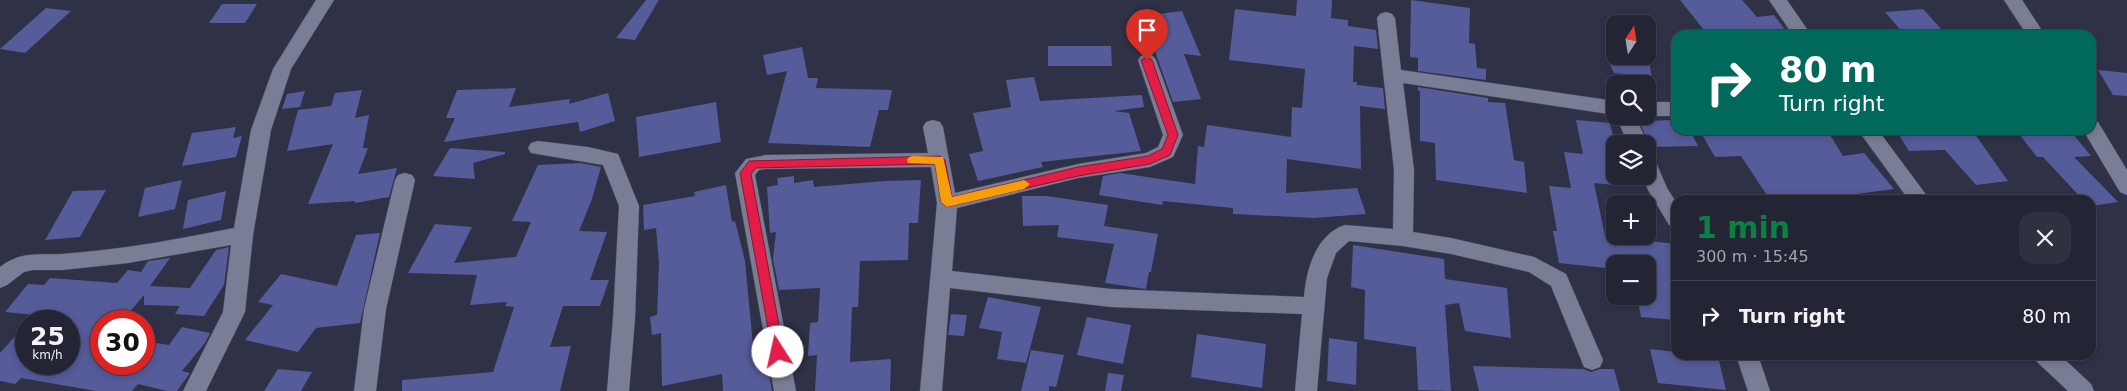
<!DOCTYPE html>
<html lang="en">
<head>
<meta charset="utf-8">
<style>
  :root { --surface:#232535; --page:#2f3141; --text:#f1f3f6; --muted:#a3a5ad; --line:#404250; --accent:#0b8043 }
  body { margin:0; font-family:"DejaVu Sans",sans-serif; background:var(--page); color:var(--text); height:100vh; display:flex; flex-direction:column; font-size:19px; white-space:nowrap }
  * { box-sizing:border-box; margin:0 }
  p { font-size:16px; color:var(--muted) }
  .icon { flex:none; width:28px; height:28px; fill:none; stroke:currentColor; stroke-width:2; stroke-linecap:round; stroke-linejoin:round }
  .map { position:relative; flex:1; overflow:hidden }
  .side { position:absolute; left:1671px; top:195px; width:425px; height:165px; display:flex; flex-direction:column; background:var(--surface); border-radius:15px; box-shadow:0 2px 8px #0003,0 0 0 1px var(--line) }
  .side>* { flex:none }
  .top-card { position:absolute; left:1671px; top:30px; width:425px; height:105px; border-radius:15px; box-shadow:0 2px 8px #0003,0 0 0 1px var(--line); background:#00695c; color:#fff; overflow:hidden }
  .needle { width:32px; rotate:12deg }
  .buttons { position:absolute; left:1606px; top:15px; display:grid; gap:10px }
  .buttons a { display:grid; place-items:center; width:50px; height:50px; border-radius:10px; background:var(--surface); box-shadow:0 2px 8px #0003,0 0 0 1px var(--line); font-size:25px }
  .speed { position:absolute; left:15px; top:310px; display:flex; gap:10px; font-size:25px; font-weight:700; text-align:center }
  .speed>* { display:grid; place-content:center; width:65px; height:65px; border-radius:50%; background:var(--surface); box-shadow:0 2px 8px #0003,0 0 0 1px var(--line); line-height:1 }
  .speed small { font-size:12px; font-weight:400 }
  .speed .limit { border:8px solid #d22; background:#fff; color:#111 }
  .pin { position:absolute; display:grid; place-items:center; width:42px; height:42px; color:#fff; margin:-51px -21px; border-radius:50% 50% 50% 0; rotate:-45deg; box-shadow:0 0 5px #0007 }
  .pin .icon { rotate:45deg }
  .me { position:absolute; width:55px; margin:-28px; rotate:350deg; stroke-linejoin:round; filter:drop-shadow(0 0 4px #0008) }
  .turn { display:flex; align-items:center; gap:18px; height:105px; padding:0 25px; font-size:22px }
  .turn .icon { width:65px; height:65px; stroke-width:2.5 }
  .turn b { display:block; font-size:35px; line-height:42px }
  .round { display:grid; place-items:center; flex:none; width:52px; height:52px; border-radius:15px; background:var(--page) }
  .summary { display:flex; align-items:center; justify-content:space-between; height:85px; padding:0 25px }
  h1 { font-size:30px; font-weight:700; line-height:38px; color:var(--accent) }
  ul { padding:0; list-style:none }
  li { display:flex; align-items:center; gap:15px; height:70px; padding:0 25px; border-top:1px solid var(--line) }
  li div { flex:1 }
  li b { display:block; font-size:19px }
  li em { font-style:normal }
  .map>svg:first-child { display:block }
  .building { fill:#565b9a }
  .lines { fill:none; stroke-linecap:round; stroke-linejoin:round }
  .street-casing { stroke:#4a4c5d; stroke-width:1 }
  .street { fill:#7a7d96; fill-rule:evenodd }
  .route { fill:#e11d48; stroke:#92132f }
  .slow { fill:#f59e0b }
</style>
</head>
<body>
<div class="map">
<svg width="2127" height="391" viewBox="0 0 2127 391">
  <rect width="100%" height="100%" fill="#2f3147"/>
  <path class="building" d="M646,0H659L635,40L616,38Z
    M1297,0H1332L1331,18L1348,20V26L1376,30L1378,49L1354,46L1353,82H1357V85L1383,88L1385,109L1360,106L1361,169L1287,159L1286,193L1357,188L1366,214L1314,218L1233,214V208L1163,201L1162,205L1099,195L1103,176L1120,173L1195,184L1198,146L1204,147L1207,125L1291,137L1292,107L1302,108L1305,69L1229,60L1235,9L1296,16Z
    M1411,0L1470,8L1469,43L1475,44L1477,68L1486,69V80L1418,71V58L1410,57Z
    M1680,0H1742L1757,17L1774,15L1789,35H1708Z
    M222,4H257L245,23H209Z
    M46,8L71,11L25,53L0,49Z
    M1923,9L1944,32L1928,31L1931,35H1905L1885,12Z
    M1182,11L1201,56L1184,54L1201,99L1173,102L1152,43L1161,42L1150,15Z
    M1048,46H1111L1112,66H1048Z
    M802,47L808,78H818L816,88L892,90L888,110H879L870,147L768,143L787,71L767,75L763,55Z
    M1606,56L1648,57L1652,77L1614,73Z
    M2098,70L2127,73V96L2113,95Z
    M1034,77L1040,101L1142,95L1144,107L1114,111L1129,113L1141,151L1041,162L1043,167L978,181L969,154L983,151L973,113L1011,107L1006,80Z
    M1418,87L1488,98V102L1505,103L1514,160L1524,162L1527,193L1436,180L1435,143L1420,141V91H1418Z
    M516,88L509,107L570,99L569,104L608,93L615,121L580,132L578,122L444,142L455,118H446L457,90Z
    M362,90L355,118L369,115L363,148H368L358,174L397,168L389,197L355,203V201L308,204L333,144L287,151L298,110L331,106L335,93Z
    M305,91L300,107L282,109L287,94Z
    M716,102L721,142L639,157L636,117Z
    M1576,120L1610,123L1615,145V185L1594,183L1605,236L1676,244V320L1641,317L1637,296H1648V264H1615V269L1559,263L1553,231H1557L1549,186L1571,188L1564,152L1583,154Z
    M1676,120V130H1690L1698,146L1650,147L1639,121Z
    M236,127L233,138L242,136L236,157L182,166L192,133Z
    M1780,130H1827L1843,156L1864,153L1894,189L1811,200H1770L1741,156L1715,157L1701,133Z
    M1896,130H1972L2008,181L1976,185L1945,150L1909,151Z
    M2016,130H2042L2045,134H2073L2091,156L2074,157L2118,202L2091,206V200H2083L2043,157H2037Z
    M450,148L505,152V154L473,163L475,179L433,176Z
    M580,163L601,167L592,199L579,231L607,232L590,280H609L600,306H563L550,347L571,346L560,391H402V380L493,372L514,307L505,306L507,302L470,305L477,275L408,273L435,224L472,227L454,263L516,257L531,222L512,221L538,165Z
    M794,176V183L813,180L814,187L885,181L921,180L918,223H909L908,260L860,261L858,307H852L850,362L891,359L890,391H815L817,355L808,356L810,323L818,322L820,288L779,290L773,259L776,232L770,233L767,187L778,185L777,178Z
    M182,180L175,209L138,217L145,188Z
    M726,185L732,222L735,221L745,261L754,356H766L772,391H723L722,374L662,386L661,333L652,335L650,317L657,315L659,263L656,228L644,230L643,205L695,196L694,192Z
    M106,190L80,237L45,240L73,191Z
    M226,191L221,220L183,229L188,200Z
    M1022,196H1046L1108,205L1104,226L1158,234L1151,272H1149L1146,289L1105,283L1114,244L1057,237L1059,225L1023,226Z
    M380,233L360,323L316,328L298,352L245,340L273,305L258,302L281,274L337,286L356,235Z
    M1353,245L1444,259L1445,279L1507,288L1511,338L1465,331L1459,303L1445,305L1451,391L1418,390L1416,347L1364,339L1365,290L1351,287Z
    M229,247L224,285L204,316L175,314L180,306L144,305V295L122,321H101V364H144V341L169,345L182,327L210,333L205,343L182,371L190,373L177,391H167L138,384L132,391H96L21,378L15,384L0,381V353L26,324V364H69V321H29L35,315L5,312L28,284L44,285L50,278L117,283L128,270L141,272L148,261L170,258L150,286L190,288L216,250Z
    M988,297L1041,307L1026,363L997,359L1002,332L979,328Z
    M951,314L967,315L964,336L948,335Z
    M1087,317L1131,325L1123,364L1077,355Z
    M1197,334L1266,344L1262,388L1191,377Z
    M1329,338L1357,342L1356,385L1327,381Z
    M1650,349L1676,352V355L1718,357L1726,390L1658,383Z
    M1031,350L1064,355L1056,387L1049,386V391H1021Z
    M1473,366L1583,369L1591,372L1600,369H1614L1620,391H1479Z
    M278,369L312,372L301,391H264Z
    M1108,373L1124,375L1121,391H1105Z"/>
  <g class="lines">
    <g class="street-casing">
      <path id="street" d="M316,0H334L291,69L271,130L253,235L245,312L206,391H183L223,312L231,245L128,263L62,270H33L24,272L7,285L0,288V267C21,251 37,255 62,254C84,252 106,250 127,247C163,242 198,235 234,228L251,130L273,69Z
        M1769,0H1787L1811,35H1793Z
        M2004,0H2022L2045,35H2027Z
        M1386,12L1392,14L1395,18L1401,70L1615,101V115L1403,83L1414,170L1413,232L1451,238L1534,257L1566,274L1603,360L1600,367L1592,370L1584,367L1551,286L1529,272L1451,254L1403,246L1349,241L1336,253L1327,278L1317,391H1295L1302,314L1111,307L950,288L942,391H920L937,203L931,167L766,169L759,170L755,175L796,391H774L735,173L746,159L766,155L928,153L923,127L926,122L933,120L940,122L943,127L955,193L1078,164L1146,153L1158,147L1163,135L1138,60L1141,56L1147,54L1153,56L1156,60L1183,135L1173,157L1150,167L1078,178L957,208L952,271L1111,289L1304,297C1306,270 1316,234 1345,225L1393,229L1394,170L1377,18L1380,14Z
        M1648,102H1676V116H1648Z
        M1616,116H1635L1648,144H1628Z
        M2091,120L2098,122L2127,170V195L2120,192L2083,130H2091Z
        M1858,130H1878L1930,200H1909Z
        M538,141L588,147L618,154L639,206L635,319L629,391H607L613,319L619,206L603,165L531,153L528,148L531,143Z
        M1648,158L1655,160L1667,188L1676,202V227L1669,225L1648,190L1643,176H1648Z
        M405,173L412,175L415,180L386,309L376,391H354L364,309L395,180L398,175Z
        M1736,355H1758L1770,391H1748Z
        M2034,355H2060L2091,384L2094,391H2068L2037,362Z"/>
    </g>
    <use href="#street" class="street"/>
  </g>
  <path class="route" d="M1147,57L1152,60L1178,135L1170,155L1150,164L1078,176L947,207L941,202L935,164L756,168L751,174L784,352L782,356L778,357L773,356L740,173L749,161L940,156L945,160L952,197L1078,167L1148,156L1162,149L1168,135L1141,60Z"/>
  <path class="slow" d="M912,156L943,157L952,197L1024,180L1030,184L1024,189L947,207L941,202L935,164L908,163L907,160L908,158Z"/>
</svg>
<div class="buttons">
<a><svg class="needle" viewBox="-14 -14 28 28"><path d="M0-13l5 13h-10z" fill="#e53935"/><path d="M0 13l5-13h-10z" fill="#a3a5ad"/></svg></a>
<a><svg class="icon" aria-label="search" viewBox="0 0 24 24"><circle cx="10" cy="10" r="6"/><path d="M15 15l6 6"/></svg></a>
<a><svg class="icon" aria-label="layers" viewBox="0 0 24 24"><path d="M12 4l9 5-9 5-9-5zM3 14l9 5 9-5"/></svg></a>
<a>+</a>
<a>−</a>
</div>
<div class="speed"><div>25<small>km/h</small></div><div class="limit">30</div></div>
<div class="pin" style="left:1147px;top:60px;background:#d93025"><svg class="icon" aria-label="arrive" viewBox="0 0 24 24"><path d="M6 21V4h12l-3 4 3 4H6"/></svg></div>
<svg class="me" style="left:778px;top:352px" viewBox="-20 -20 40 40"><circle r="19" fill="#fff"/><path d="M0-13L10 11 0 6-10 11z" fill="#e11d48"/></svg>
<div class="top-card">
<div class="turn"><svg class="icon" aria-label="right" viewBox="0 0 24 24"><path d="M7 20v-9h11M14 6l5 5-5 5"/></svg><div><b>80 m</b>Turn right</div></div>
</div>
<section class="side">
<div class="summary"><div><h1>1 min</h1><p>300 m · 15:45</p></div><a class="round"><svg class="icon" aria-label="close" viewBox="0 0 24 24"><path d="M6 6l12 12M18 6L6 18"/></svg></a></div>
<ul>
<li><svg class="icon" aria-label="right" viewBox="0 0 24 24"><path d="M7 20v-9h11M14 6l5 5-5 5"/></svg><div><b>Turn right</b></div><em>80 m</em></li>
</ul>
</section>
</div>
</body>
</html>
